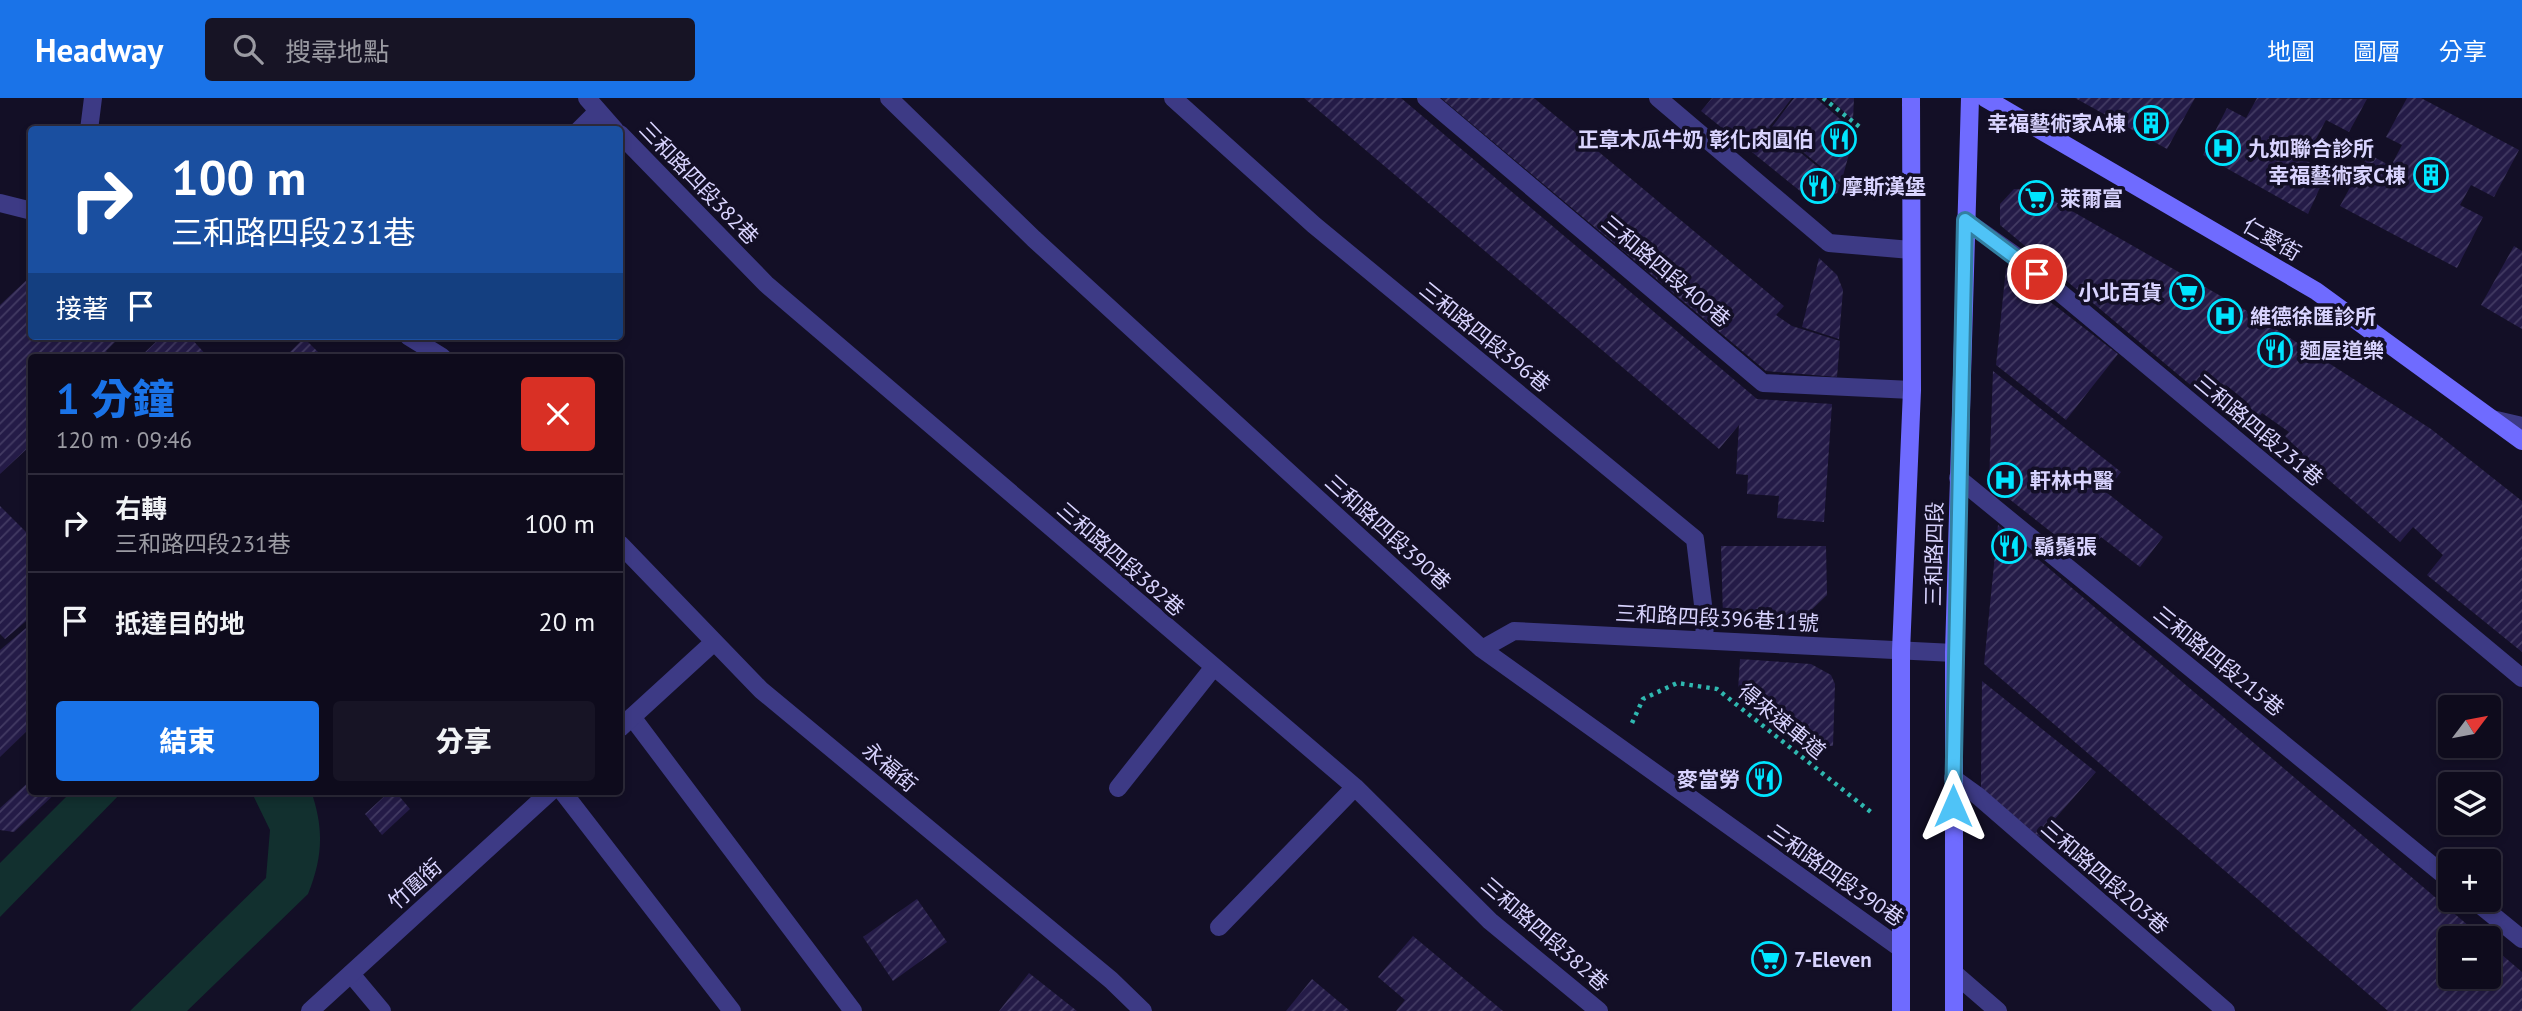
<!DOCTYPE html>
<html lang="zh-TW">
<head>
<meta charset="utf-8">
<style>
  :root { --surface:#0e0b1c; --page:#171425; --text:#f1f3f6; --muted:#9b9ba3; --line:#2e2b3b; --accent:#1a73e8 }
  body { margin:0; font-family:"PT Sans","Noto Sans TC",sans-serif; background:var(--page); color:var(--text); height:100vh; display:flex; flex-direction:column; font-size:26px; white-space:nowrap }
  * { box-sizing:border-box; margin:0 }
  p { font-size:23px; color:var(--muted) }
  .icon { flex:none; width:38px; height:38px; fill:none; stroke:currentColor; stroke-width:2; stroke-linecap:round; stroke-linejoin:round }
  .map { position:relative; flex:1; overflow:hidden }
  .panel { position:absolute; left:28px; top:256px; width:595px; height:441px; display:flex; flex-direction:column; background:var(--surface); border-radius:7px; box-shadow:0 4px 10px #0003,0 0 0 2px var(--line) }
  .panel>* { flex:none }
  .guide { position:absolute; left:28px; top:28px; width:595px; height:214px; border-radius:7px; box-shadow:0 4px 10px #0003,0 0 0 2px var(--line); background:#1a4fa0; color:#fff; overflow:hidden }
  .needle { width:46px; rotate:58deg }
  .buttons { position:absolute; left:2438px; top:597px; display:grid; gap:14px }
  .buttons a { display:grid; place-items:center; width:63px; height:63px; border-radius:7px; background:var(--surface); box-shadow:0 4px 10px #0003,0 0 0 2px var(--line); font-size:35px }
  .pin { position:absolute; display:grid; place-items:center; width:60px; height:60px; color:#fff; margin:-30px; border:4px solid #fff; border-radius:50%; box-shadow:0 2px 7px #0007 }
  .me { position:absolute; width:77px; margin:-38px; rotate:0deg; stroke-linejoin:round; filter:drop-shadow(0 0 5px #0008) }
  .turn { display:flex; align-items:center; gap:24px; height:147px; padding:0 28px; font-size:32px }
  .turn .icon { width:91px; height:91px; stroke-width:2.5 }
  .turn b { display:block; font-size:49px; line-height:60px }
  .then { display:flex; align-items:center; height:66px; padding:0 28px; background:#0003; gap:14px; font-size:26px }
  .round { display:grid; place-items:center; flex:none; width:74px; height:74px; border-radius:7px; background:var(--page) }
  .headline { display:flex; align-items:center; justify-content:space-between; height:119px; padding:0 28px }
  h1 { font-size:42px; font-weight:800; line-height:52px; color:var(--accent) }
  .button { display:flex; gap:14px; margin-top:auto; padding:14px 28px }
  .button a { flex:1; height:80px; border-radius:7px; background:var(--accent); color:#fff; font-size:28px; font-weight:800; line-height:80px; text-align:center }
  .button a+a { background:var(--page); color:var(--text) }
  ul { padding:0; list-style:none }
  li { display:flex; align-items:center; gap:21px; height:98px; padding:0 28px; border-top:2px solid var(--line) }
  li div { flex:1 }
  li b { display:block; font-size:26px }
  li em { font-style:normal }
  header { display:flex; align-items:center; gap:42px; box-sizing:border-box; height:98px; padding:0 35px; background:var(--accent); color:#fff }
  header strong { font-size:33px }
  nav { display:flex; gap:38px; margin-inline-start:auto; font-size:24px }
  .search { width:490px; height:63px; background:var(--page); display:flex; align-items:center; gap:18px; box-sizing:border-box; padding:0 24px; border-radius:7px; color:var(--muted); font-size:26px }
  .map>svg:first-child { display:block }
  .grass { fill:#12302f }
  .building { fill:url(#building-hatch) }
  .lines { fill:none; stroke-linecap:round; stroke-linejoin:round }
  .path { stroke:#2fb8b0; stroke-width:4.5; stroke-dasharray:3.5 5; stroke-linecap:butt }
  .lane { stroke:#3d3a85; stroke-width:18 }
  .street { stroke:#3d3a85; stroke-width:18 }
  .secondary { stroke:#6f6bff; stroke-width:18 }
  .route-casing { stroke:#337fa1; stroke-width:18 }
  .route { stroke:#4fc3f7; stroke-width:12 }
  .labels { text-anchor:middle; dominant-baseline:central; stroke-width:7; stroke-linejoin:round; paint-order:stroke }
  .poi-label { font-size:21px; font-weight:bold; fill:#d9d4ff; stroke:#130f26; text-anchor:start }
  .street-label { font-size:21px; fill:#d9d4ff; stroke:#130f26 }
</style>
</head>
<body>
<header>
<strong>Headway</strong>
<div class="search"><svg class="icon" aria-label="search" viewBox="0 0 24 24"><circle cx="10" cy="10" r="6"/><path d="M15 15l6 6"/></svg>搜尋地點</div>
<nav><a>地圖</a><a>圖層</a><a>分享</a></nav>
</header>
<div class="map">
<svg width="2522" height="913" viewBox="0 0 2522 913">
  <defs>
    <pattern id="building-hatch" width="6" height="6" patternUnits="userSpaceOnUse" patternTransform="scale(1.75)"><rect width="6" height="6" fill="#241b47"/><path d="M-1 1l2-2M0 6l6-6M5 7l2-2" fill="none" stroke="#433b63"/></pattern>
  </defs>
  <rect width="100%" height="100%" fill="#130f26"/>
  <path class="grass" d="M72,693H123L0,819V765Z
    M251,693H311C324,730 323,759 308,796L187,913H130L266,780L270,732Z"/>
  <path class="building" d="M1304,0H1401L1757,301L1832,306L1824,424L1777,420L1779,398L1747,396L1748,377L1736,376L1739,327L1719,351Z
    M1441,0H1534L1784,208L1776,217L1792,228L1840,243L1837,279L1766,273Z
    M1712,0H1792L1769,29L1840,87L1837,95L1819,103L1805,97L1701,13Z
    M1794,0H1816L1855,34L1841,85L1772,29Z
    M1829,0H1854L1853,22Z
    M2075,0H2195L2167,51Z
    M2257,0L2367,1L2349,34L2326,22L2305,62L2327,74L2308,116L2203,57L2227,10L2246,20Z
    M2407,0H2421L2519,52L2494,99L2471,87L2460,107L2483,119L2457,170L2340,108L2368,56L2391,68L2402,47L2386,39Z
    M2014,91L2035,92L2254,217L2431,331L2522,403V554L2427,477L2443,457L2413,429L2400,444L2314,369L2307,376L2296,368L2303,356L2285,338L2289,334L2262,315L2248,333L2233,320L2247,304L2226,287L2212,305L2000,127V106Z
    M2514,148L2522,153V231L2481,207Z
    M1819,160L1837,177L1843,192L1839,241L1802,229Z
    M2006,170L2118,256L2066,322L1996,267Z
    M32,177V238H121L106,253L111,259H32V346L0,376V207Z
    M162,238H189L208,259H140Z
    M304,240L323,259H285Z
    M1993,273L2121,374L2106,394L2163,439L2140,469L2101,439L2084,460L1989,385Z
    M0,408L32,440V518L5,541L0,536Z
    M1998,427L2483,840H2450V878H2488V845L2522,874V913H2388L1984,566Z
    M1721,448H1826L1827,497L1805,518L1723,520Z
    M32,525V628L0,659V552Z
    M1740,561L1811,566L1831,577L1835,586L1833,648L1788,645L1789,620L1756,618L1758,594L1738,593Z
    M1982,583L2096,674L2039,739L1981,690Z
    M32,681V693H58L14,734L0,732V710Z
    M390,693H395L410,711L382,737L365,716Z
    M917,801L947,844L893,883L863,839Z
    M1413,838L1503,913H1396L1405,902L1378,879Z
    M1029,875L1077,913H999Z
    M1312,881L1350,913H1286Z"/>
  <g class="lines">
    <path class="path" d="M1823,0L1861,30
      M1632,625L1643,601L1677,585L1717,591L1872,715"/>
    <path class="lane" d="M587,0L615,32
      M889,0L1034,141L1482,551L1900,850
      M1173,0L1314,127L1695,441L1705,523L1704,542
      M1426,0L1763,285L1912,292
      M1658,0L1829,145L1911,152
      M89,32L93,0
      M579,32L598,13
      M620,36L766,186L1355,689L1490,823L1599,913
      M1965,122L2016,158L2522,580
      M2492,321L2522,328
      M1958,380L2450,782
      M1482,551L1514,533L1954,555
      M632,619L853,913
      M1953,680L1978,698L2226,913
      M1118,690L1213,570
      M562,693L732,913
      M2474,802L2522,841
      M1219,829L1355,689
      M1954,875L1998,913
      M351,876L382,913"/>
    <path class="street" d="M0,105L32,113
      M408,238L442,259
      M620,446L761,592L1111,882L1143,913
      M620,630L714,544
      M310,913L551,693"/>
    <path class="secondary" d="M1985,0L2316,193L2522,343
      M1901,913V553L1912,292L1911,0
      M1954,913V555L1970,0"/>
  </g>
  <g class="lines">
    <g class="route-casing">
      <path id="route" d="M1953,708L1965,122L2037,176"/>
    </g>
    <use href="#route" class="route"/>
  </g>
  <defs>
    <g id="building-ring" transform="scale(1.75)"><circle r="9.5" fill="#130f26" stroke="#00e5ff" stroke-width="1.5"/><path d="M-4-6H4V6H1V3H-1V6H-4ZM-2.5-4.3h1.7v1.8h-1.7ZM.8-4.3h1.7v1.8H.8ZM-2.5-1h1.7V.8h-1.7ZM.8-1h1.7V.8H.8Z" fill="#00e5ff"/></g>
    <g id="restaurant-ring" transform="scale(1.75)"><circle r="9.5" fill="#130f26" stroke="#00e5ff" stroke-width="1.5"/><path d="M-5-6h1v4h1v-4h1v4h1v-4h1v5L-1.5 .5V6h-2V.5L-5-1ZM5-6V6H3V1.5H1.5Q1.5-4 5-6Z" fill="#00e5ff"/></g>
    <g id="hospital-ring" transform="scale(1.75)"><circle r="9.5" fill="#130f26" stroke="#00e5ff" stroke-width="1.5"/><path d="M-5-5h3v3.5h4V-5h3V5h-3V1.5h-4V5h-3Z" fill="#00e5ff"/></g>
    <g id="supermarket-ring" transform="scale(1.75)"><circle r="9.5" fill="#130f26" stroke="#00e5ff" stroke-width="1.5"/><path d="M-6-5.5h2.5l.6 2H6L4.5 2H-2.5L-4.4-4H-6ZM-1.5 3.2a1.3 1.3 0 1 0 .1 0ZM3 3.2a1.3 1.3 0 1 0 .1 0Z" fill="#00e5ff"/></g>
  </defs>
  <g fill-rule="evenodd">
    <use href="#building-ring" x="2151" y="25"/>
    <use href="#restaurant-ring" x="1839" y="41"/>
    <use href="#hospital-ring" x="2223" y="50"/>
    <use href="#building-ring" x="2431" y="77"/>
    <use href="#restaurant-ring" x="1818" y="88"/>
    <use href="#supermarket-ring" x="2036" y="100"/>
    <use href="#supermarket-ring" x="2187" y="194"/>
    <use href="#hospital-ring" x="2225" y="218"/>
    <use href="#restaurant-ring" x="2275" y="252"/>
    <use href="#hospital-ring" x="2005" y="382"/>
    <use href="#restaurant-ring" x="2009" y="448"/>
    <use href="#restaurant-ring" x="1764" y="681"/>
    <use href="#supermarket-ring" x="1769" y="861"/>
  </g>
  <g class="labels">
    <g class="poi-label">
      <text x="2126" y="25" text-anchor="end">幸福藝術家A棟</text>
      <text x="1814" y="41" text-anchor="end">正章木瓜牛奶 彰化肉圓伯</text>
      <text x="2248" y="50">九如聯合診所</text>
      <text x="2406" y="77" text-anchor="end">幸福藝術家C棟</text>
      <text x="1842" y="88">摩斯漢堡</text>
      <text x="2060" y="100">萊爾富</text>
      <text x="2162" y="194" text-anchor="end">小北百貨</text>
      <text x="2250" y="218">維德徐匯診所</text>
      <text x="2300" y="252">麵屋道樂</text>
      <text x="2030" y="382">軒林中醫</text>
      <text x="2034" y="448">鬍鬚張</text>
      <text x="1740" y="681" text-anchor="end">麥當勞</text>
      <text x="1794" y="861">7-Eleven</text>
    </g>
    <g class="street-label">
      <text transform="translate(699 85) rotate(46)">三和路四段382巷</text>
      <text transform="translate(2272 141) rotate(30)">仁愛街</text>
      <text transform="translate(1666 173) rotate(40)">三和路四段400巷</text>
      <text transform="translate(1485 239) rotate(39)">三和路四段396巷</text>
      <text transform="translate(2259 332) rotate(40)">三和路四段231巷</text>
      <text transform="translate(1388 434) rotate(42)">三和路四段390巷</text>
      <text transform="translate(1934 456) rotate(-89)">三和路四段</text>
      <text transform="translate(1121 461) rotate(41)">三和路四段382巷</text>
      <text transform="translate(1717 520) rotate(3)">三和路四段396巷11號</text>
      <text transform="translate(2219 563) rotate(39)">三和路四段215巷</text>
      <text transform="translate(1782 623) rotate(39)">得來速車道</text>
      <text transform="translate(890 669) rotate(40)">永福街</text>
      <text transform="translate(1836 777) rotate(35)">三和路四段390巷</text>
      <text transform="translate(2105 779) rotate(41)">三和路四段203巷</text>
      <text transform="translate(415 786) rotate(-42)">竹圍街</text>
      <text transform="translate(1545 836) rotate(41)">三和路四段382巷</text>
    </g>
  </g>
</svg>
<div class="buttons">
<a><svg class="needle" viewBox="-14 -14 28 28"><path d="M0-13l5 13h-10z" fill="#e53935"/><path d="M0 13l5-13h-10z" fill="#9b9ba3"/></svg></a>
<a><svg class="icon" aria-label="layers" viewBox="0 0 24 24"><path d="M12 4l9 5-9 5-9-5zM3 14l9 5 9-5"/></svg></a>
<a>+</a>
<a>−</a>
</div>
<div class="pin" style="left:2037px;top:176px;background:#d93025"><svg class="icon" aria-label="arrive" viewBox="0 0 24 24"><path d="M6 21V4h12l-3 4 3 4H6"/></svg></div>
<svg class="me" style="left:1953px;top:708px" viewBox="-20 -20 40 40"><path d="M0-17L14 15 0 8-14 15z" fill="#4fc3f7" stroke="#fff" stroke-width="4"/></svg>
<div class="guide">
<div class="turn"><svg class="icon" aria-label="right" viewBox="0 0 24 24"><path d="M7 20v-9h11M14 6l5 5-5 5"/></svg><div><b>100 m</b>三和路四段231巷</div></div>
<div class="then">接著<svg class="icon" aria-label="arrive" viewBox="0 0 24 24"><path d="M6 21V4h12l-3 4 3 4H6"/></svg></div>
</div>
<section class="panel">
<div class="headline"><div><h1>1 分鐘</h1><p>120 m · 09:46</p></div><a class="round" style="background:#d93025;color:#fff"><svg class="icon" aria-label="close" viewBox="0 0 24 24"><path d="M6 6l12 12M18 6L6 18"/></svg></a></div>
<ul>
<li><svg class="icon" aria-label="right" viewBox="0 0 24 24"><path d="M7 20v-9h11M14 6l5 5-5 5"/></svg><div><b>右轉</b><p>三和路四段231巷</p></div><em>100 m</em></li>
<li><svg class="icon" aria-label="arrive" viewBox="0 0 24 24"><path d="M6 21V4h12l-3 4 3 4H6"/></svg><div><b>抵達目的地</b></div><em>20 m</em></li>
</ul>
<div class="button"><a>結束</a><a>分享</a></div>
</section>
</div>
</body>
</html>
